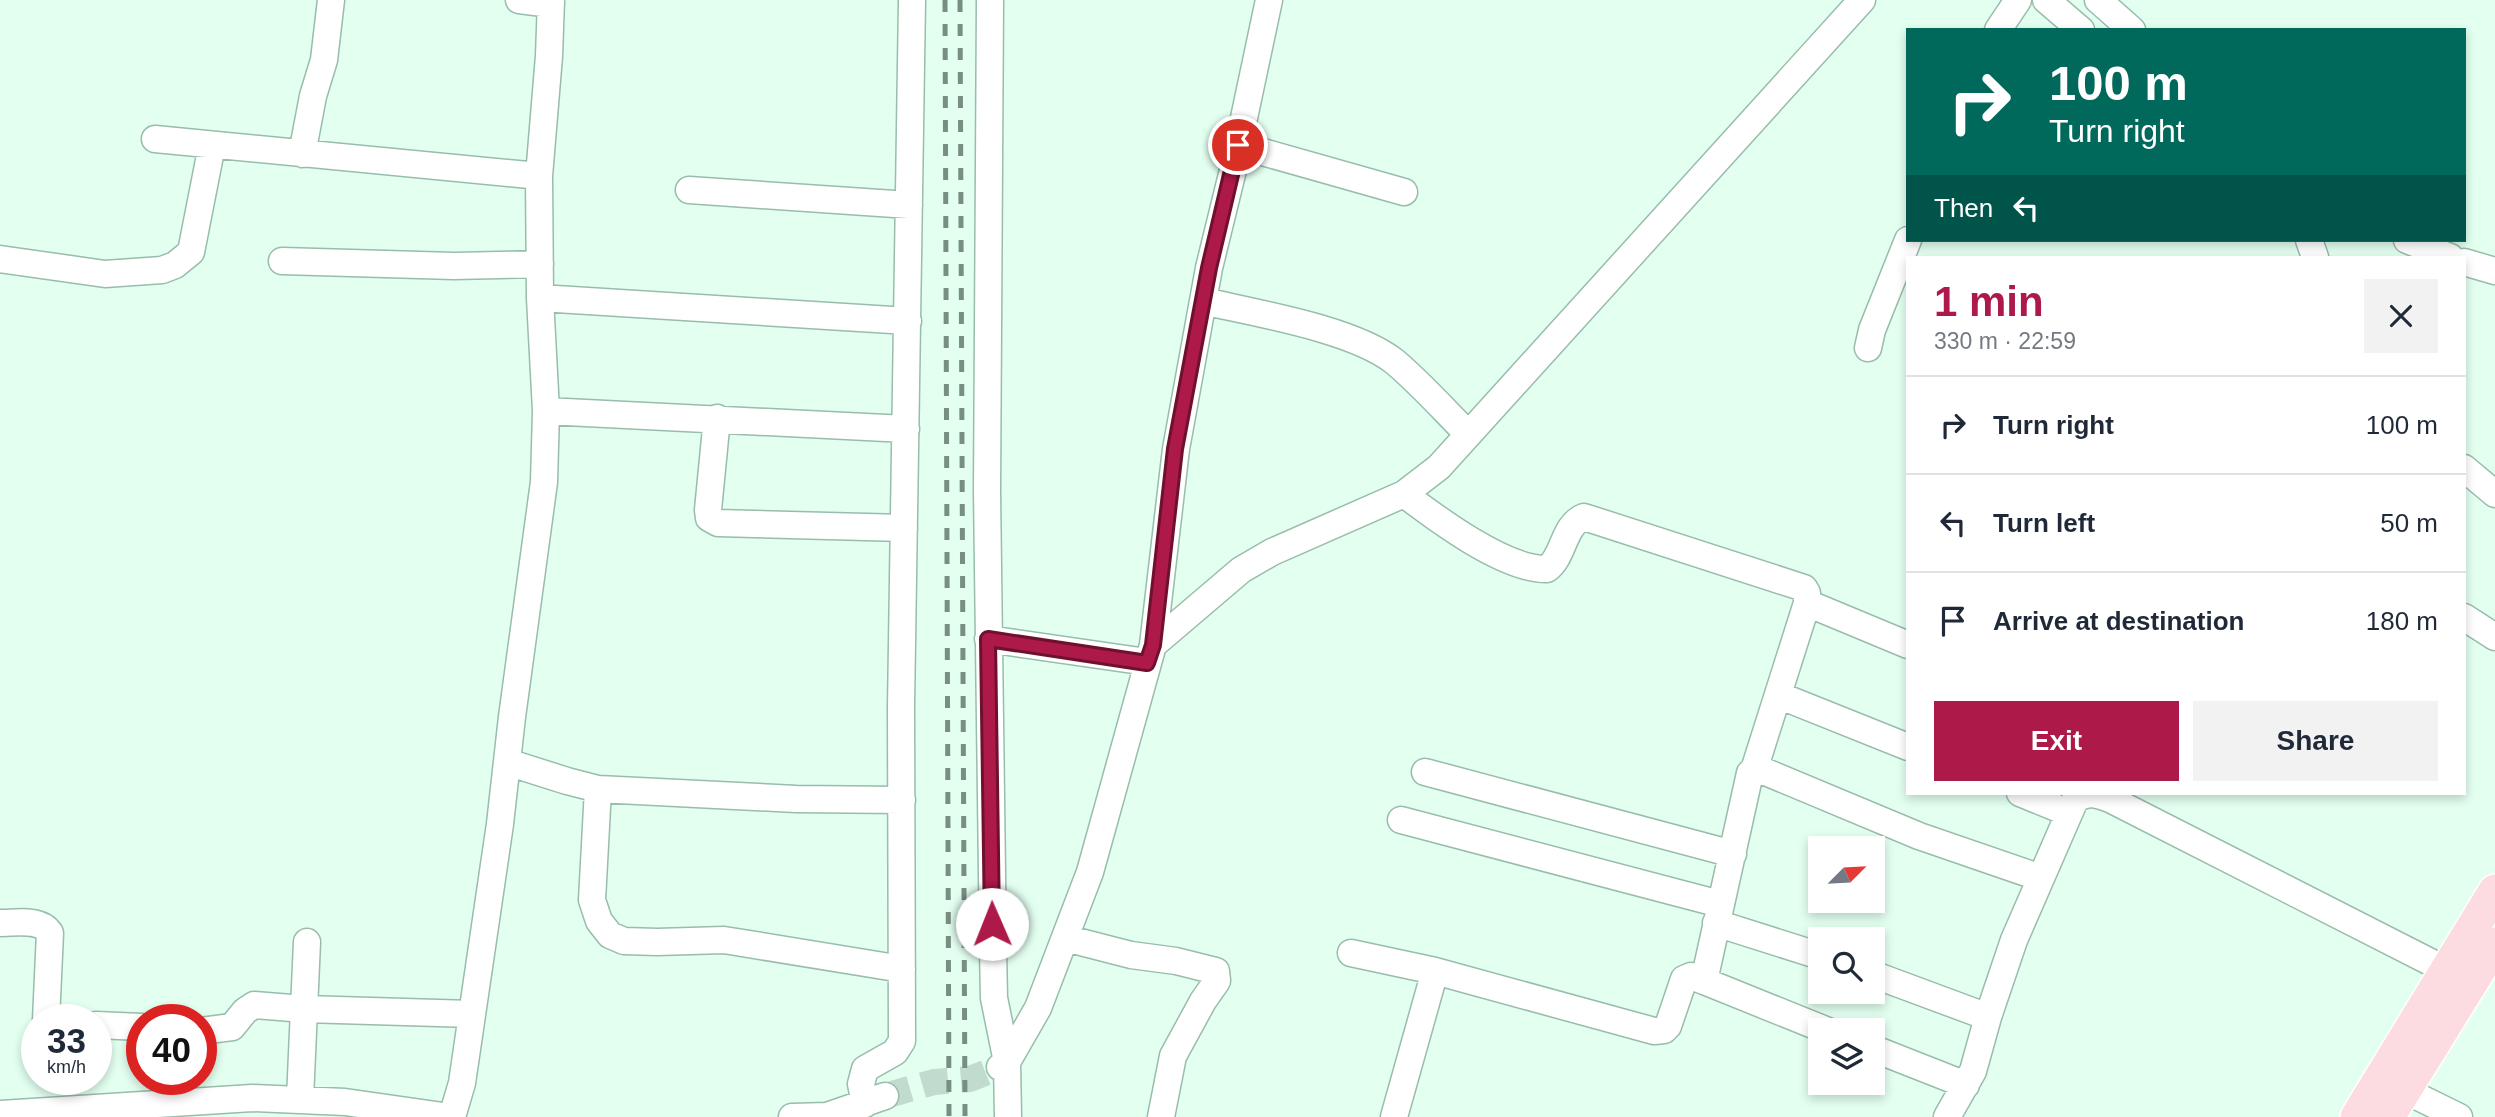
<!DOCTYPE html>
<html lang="en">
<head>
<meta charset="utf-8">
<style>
  :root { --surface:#fff; --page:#f2f2f3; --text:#1f2937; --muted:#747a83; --line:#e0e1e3; --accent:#ad1948 }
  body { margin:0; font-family:Arial,sans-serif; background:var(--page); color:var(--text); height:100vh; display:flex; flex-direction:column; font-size:26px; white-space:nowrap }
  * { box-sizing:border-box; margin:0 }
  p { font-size:23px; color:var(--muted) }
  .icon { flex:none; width:38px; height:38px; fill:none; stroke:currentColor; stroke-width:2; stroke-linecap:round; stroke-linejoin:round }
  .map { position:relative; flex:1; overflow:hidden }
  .panel { position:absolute; left:1906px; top:256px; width:560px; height:539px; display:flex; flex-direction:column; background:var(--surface); border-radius:0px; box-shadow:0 4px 10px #0003 }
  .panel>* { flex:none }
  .guide { position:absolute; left:1906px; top:28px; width:560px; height:214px; border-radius:0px; box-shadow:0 4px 10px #0003; background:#00695c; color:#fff; overflow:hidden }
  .needle { width:46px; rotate:66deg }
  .buttons { position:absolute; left:1808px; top:836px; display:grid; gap:14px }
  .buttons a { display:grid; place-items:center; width:77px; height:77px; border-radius:0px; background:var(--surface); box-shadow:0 4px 10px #0003; font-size:35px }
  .speed { position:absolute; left:21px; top:1004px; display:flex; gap:14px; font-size:35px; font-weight:700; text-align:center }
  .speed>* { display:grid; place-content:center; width:91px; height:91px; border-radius:50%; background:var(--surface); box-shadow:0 4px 10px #0003; line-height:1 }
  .speed small { font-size:18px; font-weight:400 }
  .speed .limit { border:10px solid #d22; background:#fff; color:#111 }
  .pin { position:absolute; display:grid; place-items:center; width:60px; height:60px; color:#fff; margin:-30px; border:4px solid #fff; border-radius:50%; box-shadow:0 2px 7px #0007 }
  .me { position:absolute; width:77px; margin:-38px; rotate:359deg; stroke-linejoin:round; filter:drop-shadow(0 0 5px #0008) }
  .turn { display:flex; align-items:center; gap:24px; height:147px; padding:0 28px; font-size:32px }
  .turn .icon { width:91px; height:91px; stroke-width:2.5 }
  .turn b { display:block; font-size:49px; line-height:60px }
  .then { display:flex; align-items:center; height:66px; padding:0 28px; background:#0003; gap:14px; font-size:26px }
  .round { display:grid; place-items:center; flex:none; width:74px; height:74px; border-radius:0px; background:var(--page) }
  .headline { display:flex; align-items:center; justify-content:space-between; height:119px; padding:0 28px }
  h1 { font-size:42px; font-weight:700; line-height:52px; color:var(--accent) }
  .primary-button { display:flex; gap:14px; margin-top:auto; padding:14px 28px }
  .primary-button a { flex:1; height:80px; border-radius:0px; background:var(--accent); color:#fff; font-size:28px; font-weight:700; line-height:80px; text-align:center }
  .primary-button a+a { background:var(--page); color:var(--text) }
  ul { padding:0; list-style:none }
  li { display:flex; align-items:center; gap:21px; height:98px; padding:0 28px; border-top:2px solid var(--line) }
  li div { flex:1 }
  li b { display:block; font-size:26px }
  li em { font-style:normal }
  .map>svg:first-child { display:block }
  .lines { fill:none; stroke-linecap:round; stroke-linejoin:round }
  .minor-tunnel { stroke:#c1dbce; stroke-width:26; stroke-dasharray:26 13; stroke-linecap:butt }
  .minor-casing { stroke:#99bcab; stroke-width:29 }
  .major-casing { stroke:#fff; stroke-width:36 }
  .minor { stroke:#fff; stroke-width:26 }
  .major { stroke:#fcdce0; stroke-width:33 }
  .rail { stroke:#798e83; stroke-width:5; stroke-dasharray:12 12; stroke-linecap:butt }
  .route-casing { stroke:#70102f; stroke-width:18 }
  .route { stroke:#ad1948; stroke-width:12 }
</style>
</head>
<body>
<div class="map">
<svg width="2495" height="1117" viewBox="0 0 2495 1117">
  <rect width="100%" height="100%" fill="#e2fff0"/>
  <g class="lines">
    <path class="minor-tunnel" d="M885,1096L934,1082L970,1079L995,1069"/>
    <g class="minor-casing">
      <path id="minor" d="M519,0L551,4
        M990,0L987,491L993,950L994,998L1007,1062L1008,1117
        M2046,0L2081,30
        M2098,0L2132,30
        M1998,30L2018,0
        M155,139L539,176
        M1238,145L1404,192
        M302,154L313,96L324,60L331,0
        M689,190L909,205
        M2309,240L2315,257
        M2407,240L2450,257
        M0,259L105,274L162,270L175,265L191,252L212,145
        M282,261L454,266L540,264
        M2464,262L2495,271
        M540,298L908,321
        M1203,301C1255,313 1354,329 1395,362C1421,384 1444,410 1468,434
        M1868,348L1872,330L1908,240
        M546,411L906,429
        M717,418L708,510L709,518L718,523L904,528
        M2464,468L2495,494
        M1404,494C1437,519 1505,570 1547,569C1564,557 1563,525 1584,517L1804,588L1807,593V603L1754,770
        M1807,603L1908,645
        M2464,617L2495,637
        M988,639L1147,662
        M1153,645L1241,570L1272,552L1404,494L1439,467L1862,0
        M1778,695L1908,747
        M507,762L567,781L598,789L796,799L902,800
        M1425,772L1733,854
        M598,789L592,900L599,921L610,935L624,941L657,942L724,940L902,969
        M2020,793L2069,813
        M1401,820L1720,904
        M0,923C16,923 41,918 50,933L46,1020
        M1716,923L1820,956
        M1065,938L1131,955L1176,961L1216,971L1217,981L1203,1001L1173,1056L1161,1117
        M1351,953L1435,971L1654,1031L1664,1030L1668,1026L1684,979L1691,976L1704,981
        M1872,974L1988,1017
        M96,1025L142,1027
        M201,1031L232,1027L245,1011L254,1005L304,1009L472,1014
        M1828,1031L1704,981L1750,773L1754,770H1761L1919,836L2041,878
        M1872,1048L1966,1085
        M1000,1067L1007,1062L1038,1008L1090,872L1153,645L1176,449L1209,268L1233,170L1269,0
        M2388,1082L2459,1117
        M300,1099L307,942
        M865,1104L861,1084L865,1069L895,1052L902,1041L901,707L912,0
        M0,1114L252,1098L345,1102L450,1117
        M452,1117L462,1083L500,824L512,717L544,482L546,411L540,298L539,176L549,56L551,0
        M792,1117L827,1116L885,1096
        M1394,1117L1435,971
        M1947,1117L1973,1071L1988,1017L2014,940L2075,800C2087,791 2096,794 2110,799L2446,970"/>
    </g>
    <g class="major-casing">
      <path id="major" d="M2357,1117L2495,891
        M2388,1117L2495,944"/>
    </g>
    <use href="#minor" class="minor"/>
    <use href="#major" class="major"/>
    <path class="rail" d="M945,0L949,1117
      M960,0L965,1117"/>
  </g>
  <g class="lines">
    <g class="route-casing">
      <path id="route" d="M992,924L988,639L1147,663L1153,645L1175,449L1209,268L1238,145"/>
    </g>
    <use href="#route" class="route"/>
  </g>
</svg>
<div class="buttons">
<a><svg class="needle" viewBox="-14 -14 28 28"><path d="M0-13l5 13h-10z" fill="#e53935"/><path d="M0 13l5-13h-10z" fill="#747a83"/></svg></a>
<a><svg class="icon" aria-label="search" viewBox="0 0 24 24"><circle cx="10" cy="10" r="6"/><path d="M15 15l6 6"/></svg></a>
<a><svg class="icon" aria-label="layers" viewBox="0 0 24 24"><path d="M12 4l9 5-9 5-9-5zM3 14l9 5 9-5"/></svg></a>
</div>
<div class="speed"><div>33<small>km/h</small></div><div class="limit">40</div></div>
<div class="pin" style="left:1238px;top:145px;background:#d93025"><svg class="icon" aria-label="arrive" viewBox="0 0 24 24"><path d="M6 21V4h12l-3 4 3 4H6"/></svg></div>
<svg class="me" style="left:992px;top:924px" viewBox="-20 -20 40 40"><circle r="19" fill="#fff"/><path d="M0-13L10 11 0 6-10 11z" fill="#ad1948"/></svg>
<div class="guide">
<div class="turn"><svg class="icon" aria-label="right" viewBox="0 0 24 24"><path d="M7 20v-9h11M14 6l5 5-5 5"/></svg><div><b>100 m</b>Turn right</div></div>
<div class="then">Then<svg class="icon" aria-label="left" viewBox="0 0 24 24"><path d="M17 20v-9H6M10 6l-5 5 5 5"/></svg></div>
</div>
<section class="panel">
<div class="headline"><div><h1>1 min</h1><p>330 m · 22:59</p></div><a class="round"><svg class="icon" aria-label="close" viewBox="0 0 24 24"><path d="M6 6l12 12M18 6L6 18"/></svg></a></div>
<ul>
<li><svg class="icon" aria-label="right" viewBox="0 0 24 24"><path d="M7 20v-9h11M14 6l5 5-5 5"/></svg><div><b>Turn right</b></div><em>100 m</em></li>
<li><svg class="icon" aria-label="left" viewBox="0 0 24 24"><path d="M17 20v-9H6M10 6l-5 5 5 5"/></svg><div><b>Turn left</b></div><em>50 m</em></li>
<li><svg class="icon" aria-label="arrive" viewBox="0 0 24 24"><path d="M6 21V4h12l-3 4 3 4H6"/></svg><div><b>Arrive at destination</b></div><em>180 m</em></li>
</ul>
<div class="primary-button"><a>Exit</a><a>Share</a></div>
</section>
</div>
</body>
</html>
